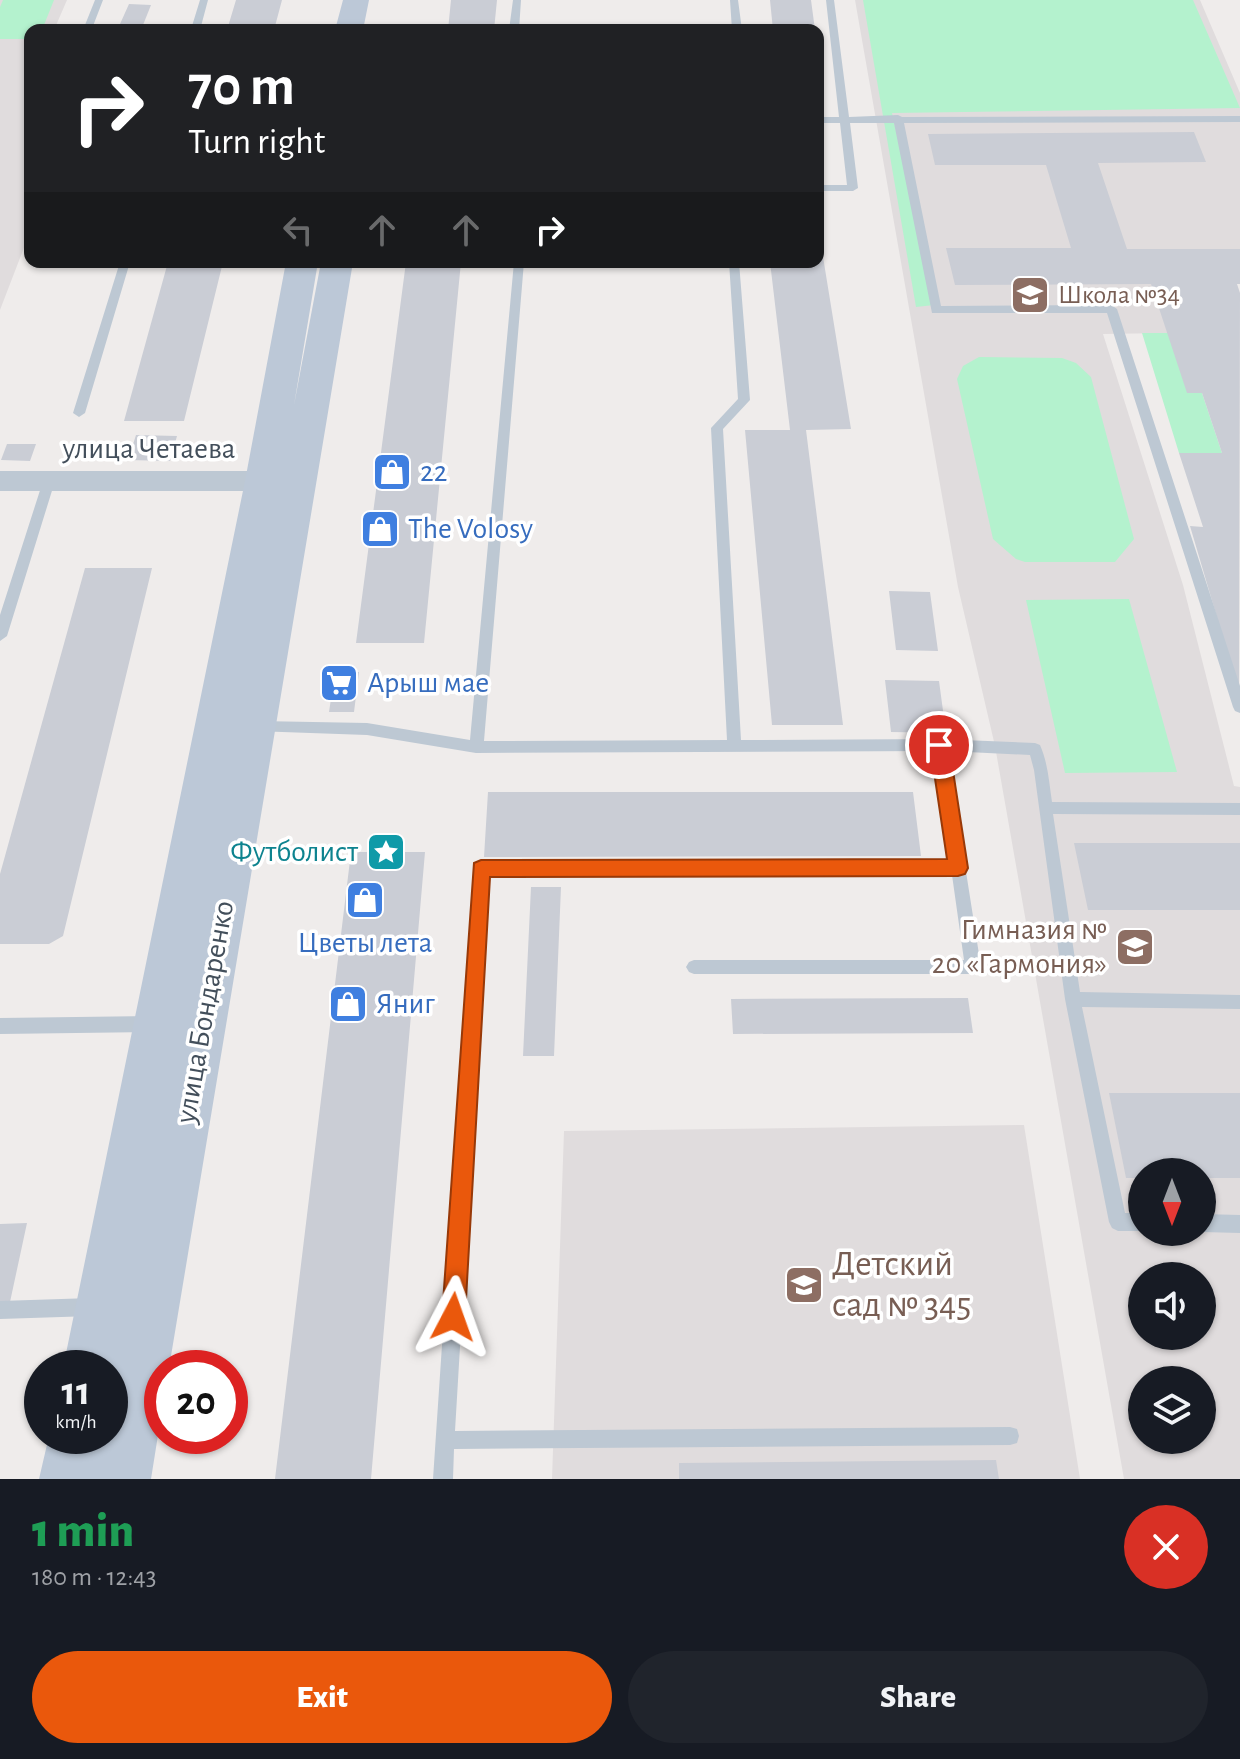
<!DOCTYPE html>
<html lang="en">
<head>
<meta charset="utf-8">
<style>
  :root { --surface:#171b24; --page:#20242c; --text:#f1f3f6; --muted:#9ea1a6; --accent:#ea580c }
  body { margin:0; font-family:"Alegreya Sans",sans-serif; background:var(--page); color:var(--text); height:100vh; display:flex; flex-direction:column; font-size:30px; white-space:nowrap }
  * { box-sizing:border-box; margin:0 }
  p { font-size:26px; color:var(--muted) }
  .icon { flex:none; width:44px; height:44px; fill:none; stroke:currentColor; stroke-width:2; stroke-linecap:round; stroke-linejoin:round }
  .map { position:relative; height:1479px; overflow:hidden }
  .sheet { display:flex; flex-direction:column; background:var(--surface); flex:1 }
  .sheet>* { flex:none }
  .banner { position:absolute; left:24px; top:24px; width:800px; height:244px; border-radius:16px; box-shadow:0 2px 6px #0004; background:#202124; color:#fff; overflow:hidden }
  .needle { width:52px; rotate:180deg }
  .controls { position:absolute; left:1128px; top:1158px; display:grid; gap:16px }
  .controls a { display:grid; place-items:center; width:88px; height:88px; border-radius:50%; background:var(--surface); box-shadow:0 2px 6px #0004; font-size:40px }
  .speed { position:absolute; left:24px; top:1350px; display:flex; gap:16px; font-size:40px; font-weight:700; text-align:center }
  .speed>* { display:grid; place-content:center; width:104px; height:104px; border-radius:50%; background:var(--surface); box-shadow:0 2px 6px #0004; line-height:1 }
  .speed small { font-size:20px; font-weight:400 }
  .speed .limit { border:12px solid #d22; background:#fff; color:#111 }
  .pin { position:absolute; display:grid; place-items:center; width:68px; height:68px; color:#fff; margin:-34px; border:4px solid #fff; border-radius:50%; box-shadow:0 2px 8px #0007 }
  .me { position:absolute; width:88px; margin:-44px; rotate:4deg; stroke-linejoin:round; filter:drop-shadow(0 0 6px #0008) }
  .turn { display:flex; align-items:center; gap:28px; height:168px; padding:0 32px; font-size:36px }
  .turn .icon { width:104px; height:104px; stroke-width:2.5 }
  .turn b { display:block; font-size:56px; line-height:68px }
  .lanes { display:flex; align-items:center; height:76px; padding:0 32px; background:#0003; justify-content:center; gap:40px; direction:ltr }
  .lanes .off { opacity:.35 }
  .round { display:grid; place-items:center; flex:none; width:84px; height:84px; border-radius:42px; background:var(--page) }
  .headline { display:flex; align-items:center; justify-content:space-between; height:136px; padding:0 32px }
  h1 { font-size:48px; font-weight:800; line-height:60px; color:#1e9e55 }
  .action { display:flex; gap:16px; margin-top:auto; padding:16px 32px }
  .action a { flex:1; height:92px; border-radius:48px; background:var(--accent); color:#fff; font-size:32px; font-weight:800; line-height:92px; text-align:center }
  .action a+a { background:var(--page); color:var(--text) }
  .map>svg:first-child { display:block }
  .education { fill:#e0dcdd; fill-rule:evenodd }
  .green { fill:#b4f2ce }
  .building { fill:#cacdd5 }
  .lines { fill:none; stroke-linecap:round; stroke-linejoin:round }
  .lane { fill:#bdc8d3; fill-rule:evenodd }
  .street { fill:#bdc8d3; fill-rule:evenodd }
  .secondary { fill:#bcc8d7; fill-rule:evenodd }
  .route { fill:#ea580c; stroke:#983908; stroke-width:2 }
  .labels { text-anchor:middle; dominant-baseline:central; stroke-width:7; stroke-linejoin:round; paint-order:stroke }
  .far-education-label { font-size:26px; fill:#785e54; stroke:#fff; text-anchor:start }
  .street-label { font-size:30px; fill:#434f5b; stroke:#fff }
  .shop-label { font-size:30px; fill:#366cbe; stroke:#fff; text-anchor:start }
  .culture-label { font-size:30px; fill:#0d838f; stroke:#fff; text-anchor:end }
  .education-label { font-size:30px; fill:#785e54; stroke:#fff; text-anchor:end }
  .near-education-label { font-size:36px; fill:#785e54; stroke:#fff; text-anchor:start }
</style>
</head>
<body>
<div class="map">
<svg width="1240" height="1479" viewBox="0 0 1240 1479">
  <rect width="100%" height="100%" fill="#efeceb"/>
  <path class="education" d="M0,0H67L54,30H30V232L0,310Z
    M855,0H1200L1240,93V284H1152L1168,333L1103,334L1183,585L1234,786L1240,787V1479H1124L995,746L958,587ZM1142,1172H1202V1232H1142ZM1142,1276H1202V1336H1142ZM1142,1380H1202V1440H1142Z
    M1024,1125L1080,1479H552L564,1131Z"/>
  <path class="green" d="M3,0H54L42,30H30V39H0V7Z
    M863,0H1193L1240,108L892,113L934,305L916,307Z
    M1142,333H1168L1202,393L1222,453H1179Z
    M979,357L1062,358L1076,363L1091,377L1134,539L1115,562H1025L1016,559L993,539L957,379L963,366Z
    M1129,599L1177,772L1065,773L1026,600Z"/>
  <path class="building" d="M236,0H282L274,30H227Z
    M451,0H497L494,30H448Z
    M770,0H811L815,30H773Z
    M129,4L151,5L143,25L120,24Z
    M1194,132L1206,162L1098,163L1127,249H1240V284H1237L1240,293L1239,692L1190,526L1203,527L1179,453H1222L1202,393H1187L1151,284L955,285L946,248H1071L1046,165H935L928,134Z
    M818,226L851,429L806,430L843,725H772L745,430H790L770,262H818Z
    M168,262H223L184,421H124Z
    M406,262H461L424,643H356Z
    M136,435L177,436L170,461L128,460Z
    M7,444H36L30,461L1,460Z
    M85,568H152L63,936L49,944H0V874Z
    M889,591L930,592L938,651L896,650Z
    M335,672H359L354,712H329Z
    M885,680L939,681L946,733L891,732Z
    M488,792H913L921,856L484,857Z
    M1074,843H1240V910H1088Z
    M351,852H425L371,1479H275Z
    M531,887H561L554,1056H523Z
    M968,998L973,1033L733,1034L731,999Z
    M1109,1093H1240V1178H1202V1172H1142V1178H1126Z
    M27,1223L10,1302H0V1224Z
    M996,1460L999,1479H679V1463Z"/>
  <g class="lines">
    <path class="lane" d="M95,0H103L93,26H192L200,0H208L200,30H83Z
      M513,0H521L519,30H509Z
      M730,0H738L742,30H732Z
      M826,0H834L849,117L898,115L902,117L1240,116V122L904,123L941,306L1111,305L1117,309L1240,686V713L1235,711L1233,707L1107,313H932L894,123H850L858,188L853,191H818V185H847L840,123H818V117H839Z
      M120,262H130L85,413L79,417L73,413Z
      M514,262H524L484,741L727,740L711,428L738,399L729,262H739L750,400L723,429L741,740L939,739L1035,743L1040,745C1048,763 1049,782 1052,802L1240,803V815L1053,814L1080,992L1240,995V1009L1082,1007L1125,1213H1142V1231H1118L1112,1228L1109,1222L1065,999L1034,770L1030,755L947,751L981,967L978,972L973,974H694L689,972L686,967L689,962L694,960H964L952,875L488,876L455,1431L1010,1427L1017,1429L1019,1436L1017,1443L1010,1445L454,1449L453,1479H433L474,869L476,864L481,862L950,861L933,751L476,753L367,735L254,731L252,727L254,723L259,721L367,723L470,740Z
      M49,477L55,481L7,636L0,641V615L43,481Z
      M152,1016L158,1019L160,1024L158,1029L152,1032L0,1034V1018Z
      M1202,1214L1240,1215V1233L1202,1232Z
      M92,1298L98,1301L101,1307L98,1313L92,1316L0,1319V1301Z"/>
    <path class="street" d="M0,471H286L295,474L299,481L295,488L286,491H0Z"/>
    <path class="secondary" d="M343,0H369L363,30H335Z
      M286,262H318L294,405L321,262H353L169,1368H162V1410L151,1479H39L49,1436H110V1368H63L245,481Z"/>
  </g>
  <path class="route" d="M939,737L946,739L949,745L968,868L965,874L958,876L490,877L465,1317L461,1326L453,1329L445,1326L442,1317L474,863L481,860L947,859L930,745L933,739Z"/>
  <defs>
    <g id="school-square" transform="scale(2)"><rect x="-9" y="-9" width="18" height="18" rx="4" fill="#8d6e63" stroke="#fff"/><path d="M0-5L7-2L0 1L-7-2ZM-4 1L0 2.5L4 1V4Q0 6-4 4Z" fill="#fff"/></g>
    <g id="shop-square" transform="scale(2)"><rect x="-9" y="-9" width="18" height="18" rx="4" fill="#3f7fe0" stroke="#fff"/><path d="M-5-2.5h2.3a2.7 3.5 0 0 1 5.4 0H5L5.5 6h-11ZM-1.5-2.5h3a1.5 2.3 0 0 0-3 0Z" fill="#fff"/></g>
    <g id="supermarket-square" transform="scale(2)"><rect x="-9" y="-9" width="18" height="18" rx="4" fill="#3f7fe0" stroke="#fff"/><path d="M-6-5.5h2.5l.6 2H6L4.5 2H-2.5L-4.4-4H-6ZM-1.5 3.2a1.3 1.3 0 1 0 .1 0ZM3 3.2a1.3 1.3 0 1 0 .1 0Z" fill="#fff"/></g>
    <g id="sight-square" transform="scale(2)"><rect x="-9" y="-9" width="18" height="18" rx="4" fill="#0f9aa8" stroke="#fff"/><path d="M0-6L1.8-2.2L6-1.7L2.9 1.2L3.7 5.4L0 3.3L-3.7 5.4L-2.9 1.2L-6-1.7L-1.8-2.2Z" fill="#fff"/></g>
  </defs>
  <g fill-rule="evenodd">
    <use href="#school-square" x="1030" y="295"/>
    <use href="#shop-square" x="392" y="472"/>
    <use href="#shop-square" x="380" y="529"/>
    <use href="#supermarket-square" x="339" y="683"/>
    <use href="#sight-square" x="386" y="852"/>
    <use href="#shop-square" x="365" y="900"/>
    <use href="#school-square" x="1135" y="947"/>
    <use href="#shop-square" x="348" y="1004"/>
    <use href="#school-square" x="804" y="1285"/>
  </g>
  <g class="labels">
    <g class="far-education-label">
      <text x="1058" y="295">Школа №34</text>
    </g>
    <g class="street-label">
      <text x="149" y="449">улица Четаева</text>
      <text transform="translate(205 1012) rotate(-80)">улица Бондаренко</text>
    </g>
    <g class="shop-label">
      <text x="420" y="472">22</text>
      <text x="408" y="529">The Volosy</text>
      <text x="367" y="683">Арыш мае</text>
      <text x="365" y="943" text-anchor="middle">Цветы лета</text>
      <text x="376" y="1004">Яниг</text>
    </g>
    <g class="culture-label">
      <text x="358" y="852">Футболист</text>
    </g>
    <g class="education-label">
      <text x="1107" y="930">Гимназия №<tspan x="1107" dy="34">20 «Гармония»</tspan></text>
    </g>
    <g class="near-education-label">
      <text x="832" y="1264">Детский<tspan x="832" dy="41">сад № 345</tspan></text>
    </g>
  </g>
</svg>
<div class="controls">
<a><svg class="needle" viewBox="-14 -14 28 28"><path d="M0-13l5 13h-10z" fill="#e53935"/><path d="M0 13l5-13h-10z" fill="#9ea1a6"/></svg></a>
<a><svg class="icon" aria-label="sound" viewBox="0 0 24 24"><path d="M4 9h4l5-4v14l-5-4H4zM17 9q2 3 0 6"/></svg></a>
<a><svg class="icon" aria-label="layers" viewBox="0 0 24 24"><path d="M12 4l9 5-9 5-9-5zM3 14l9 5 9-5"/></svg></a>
</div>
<div class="speed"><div>11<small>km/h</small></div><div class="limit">20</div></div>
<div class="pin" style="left:939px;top:745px;background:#d93025"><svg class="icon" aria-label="arrive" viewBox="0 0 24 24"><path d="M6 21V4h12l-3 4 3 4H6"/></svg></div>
<svg class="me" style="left:453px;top:1317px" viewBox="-20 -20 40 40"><path d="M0-17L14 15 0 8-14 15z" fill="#ea580c" stroke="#fff" stroke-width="4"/></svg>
<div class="banner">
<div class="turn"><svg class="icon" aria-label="right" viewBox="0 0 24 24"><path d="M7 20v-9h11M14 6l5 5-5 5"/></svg><div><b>70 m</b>Turn right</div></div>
<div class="lanes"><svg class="icon off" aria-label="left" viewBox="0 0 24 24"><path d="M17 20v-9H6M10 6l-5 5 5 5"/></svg><svg class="icon off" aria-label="ahead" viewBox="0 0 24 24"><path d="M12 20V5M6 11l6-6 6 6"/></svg><svg class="icon off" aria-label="ahead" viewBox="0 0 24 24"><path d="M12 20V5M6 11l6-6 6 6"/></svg><svg class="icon" aria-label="right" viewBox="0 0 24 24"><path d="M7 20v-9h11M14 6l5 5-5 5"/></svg></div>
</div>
</div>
<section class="sheet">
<div class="headline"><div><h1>1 min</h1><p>180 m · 12:43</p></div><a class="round" style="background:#d93025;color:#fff"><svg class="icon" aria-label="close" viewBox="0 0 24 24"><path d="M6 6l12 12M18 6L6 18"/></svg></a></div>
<div class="action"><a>Exit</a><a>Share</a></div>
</section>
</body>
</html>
